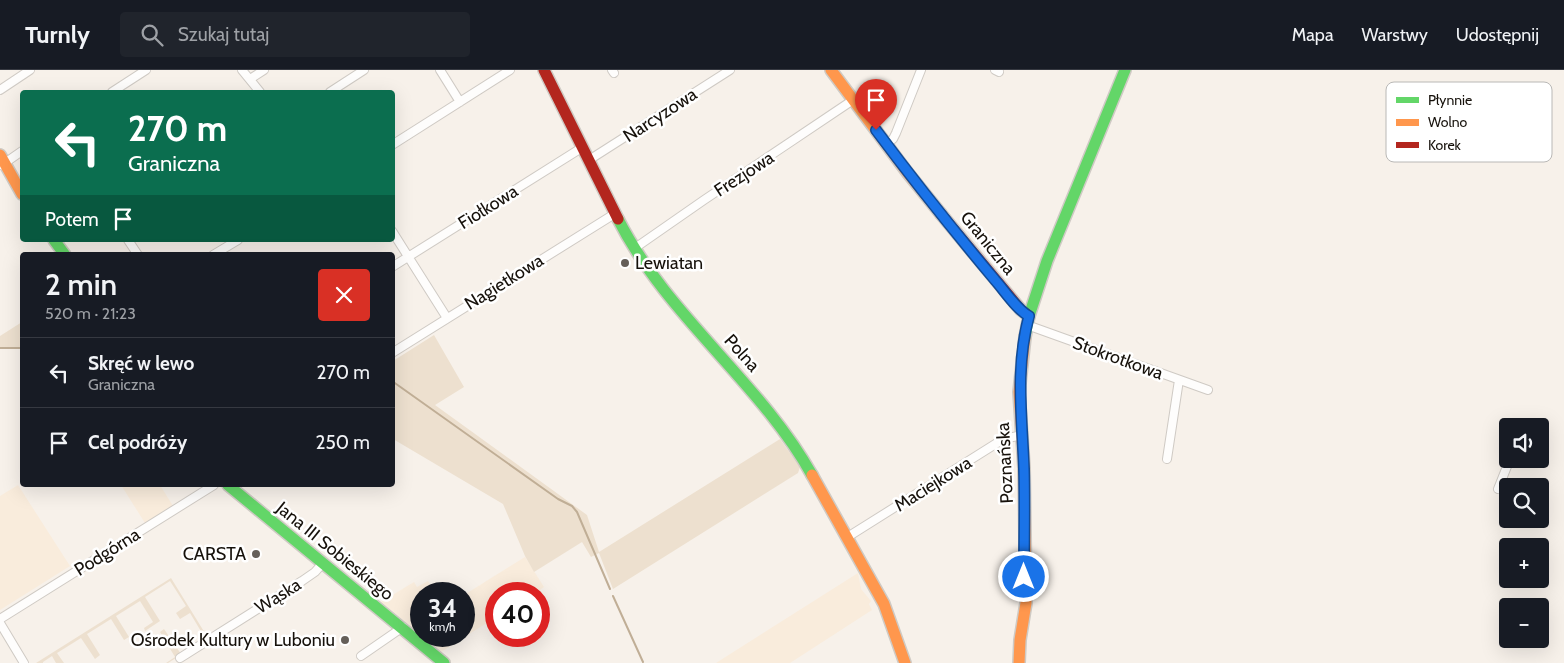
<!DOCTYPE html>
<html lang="pl">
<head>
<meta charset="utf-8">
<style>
  :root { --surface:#171b24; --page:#20242c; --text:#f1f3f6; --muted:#9ea1a6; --line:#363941 }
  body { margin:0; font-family:Cabin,sans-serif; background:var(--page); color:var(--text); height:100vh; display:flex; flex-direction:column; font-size:19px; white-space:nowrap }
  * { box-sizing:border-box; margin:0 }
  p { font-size:16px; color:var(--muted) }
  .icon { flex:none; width:28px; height:28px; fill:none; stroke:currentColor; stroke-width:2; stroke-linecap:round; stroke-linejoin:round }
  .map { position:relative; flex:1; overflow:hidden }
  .drawer { position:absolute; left:20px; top:182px; width:375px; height:235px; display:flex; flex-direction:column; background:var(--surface); border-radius:5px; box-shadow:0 5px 20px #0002 }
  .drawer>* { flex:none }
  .hud { position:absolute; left:20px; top:20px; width:375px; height:152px; border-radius:5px; box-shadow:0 5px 20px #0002; background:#0b6e4f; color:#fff; overflow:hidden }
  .buttons { position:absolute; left:1499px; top:348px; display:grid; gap:10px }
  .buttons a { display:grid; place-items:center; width:50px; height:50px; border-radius:5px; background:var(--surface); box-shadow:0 5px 20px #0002; font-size:25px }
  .speed { position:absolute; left:410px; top:512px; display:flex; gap:10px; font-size:25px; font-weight:700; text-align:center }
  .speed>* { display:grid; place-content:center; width:65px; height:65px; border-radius:50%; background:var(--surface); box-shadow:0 5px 20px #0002; line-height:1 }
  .speed small { font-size:12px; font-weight:400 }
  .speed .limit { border:8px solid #d22; background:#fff; color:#111 }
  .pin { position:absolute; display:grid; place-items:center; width:42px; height:42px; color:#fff; margin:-51px -21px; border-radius:50% 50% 50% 0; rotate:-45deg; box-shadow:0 0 5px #0007 }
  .pin .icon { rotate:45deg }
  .me { position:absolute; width:55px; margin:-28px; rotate:0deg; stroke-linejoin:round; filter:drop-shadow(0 0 4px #0008) }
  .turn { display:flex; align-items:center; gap:18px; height:105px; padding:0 25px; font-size:22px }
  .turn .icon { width:65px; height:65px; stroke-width:2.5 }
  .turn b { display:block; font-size:35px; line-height:42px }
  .then { display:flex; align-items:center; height:48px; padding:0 25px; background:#0003; gap:10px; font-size:19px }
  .round { display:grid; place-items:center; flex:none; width:52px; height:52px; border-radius:5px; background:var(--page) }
  .overview { display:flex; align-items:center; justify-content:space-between; height:85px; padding:0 25px }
  h1 { font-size:30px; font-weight:600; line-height:38px }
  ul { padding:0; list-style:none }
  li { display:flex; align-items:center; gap:15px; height:70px; padding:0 25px; border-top:1px solid var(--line) }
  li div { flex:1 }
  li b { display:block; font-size:19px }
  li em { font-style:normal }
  header { display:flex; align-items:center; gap:30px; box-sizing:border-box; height:70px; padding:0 25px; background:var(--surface); border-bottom:1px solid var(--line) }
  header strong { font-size:24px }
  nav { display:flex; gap:28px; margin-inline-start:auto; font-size:18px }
  .search { width:350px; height:45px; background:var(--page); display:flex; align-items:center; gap:12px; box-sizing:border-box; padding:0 18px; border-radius:5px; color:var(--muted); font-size:19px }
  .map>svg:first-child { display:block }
  .built { fill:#f9ecdc }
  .green { fill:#ede0cf }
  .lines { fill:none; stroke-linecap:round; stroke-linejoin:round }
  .stream { stroke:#c0ae96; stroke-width:2 }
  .street-casing { stroke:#cfcac4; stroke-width:10 }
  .fast-casing { stroke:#cfcac4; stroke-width:14 }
  .slow-casing { stroke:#cfcac4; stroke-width:14 }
  .jam-casing { stroke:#cfcac4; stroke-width:14 }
  .street { stroke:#fefdfc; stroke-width:8 }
  .fast { stroke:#63d668; stroke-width:11 }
  .slow { stroke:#ff974d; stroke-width:11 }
  .jam { stroke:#b3261e; stroke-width:11 }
  .route-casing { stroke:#114b97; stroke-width:12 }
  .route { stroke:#1a73e8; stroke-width:9 }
  .poi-dot { fill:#655f59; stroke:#fff; stroke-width:2 }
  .labels { text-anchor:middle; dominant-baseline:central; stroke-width:5; stroke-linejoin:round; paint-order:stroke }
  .street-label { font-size:18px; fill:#16110b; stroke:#fff }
  .poi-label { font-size:18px; fill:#16110b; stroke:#fff; text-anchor:end }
  .key { fill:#fff; stroke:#b9b8b6; stroke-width:1 }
  .key-label { font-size:14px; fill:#16110b }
</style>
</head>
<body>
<header>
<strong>Turnly</strong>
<div class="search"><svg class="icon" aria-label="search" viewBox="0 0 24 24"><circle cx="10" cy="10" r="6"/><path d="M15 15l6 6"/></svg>Szukaj tutaj</div>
<nav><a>Mapa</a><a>Warstwy</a><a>Udostępnij</a></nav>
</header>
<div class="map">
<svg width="1564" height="593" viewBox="0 0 1564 593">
  <rect width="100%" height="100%" fill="#f7f1ea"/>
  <path class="built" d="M18,415L70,496L0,540V426Z
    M121,415H160L173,436L145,453Z
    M525,487L544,517L534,524H496V547L441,582L422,566H464V525Z
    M858,503L861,519L871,531L869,534L872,540L790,593H716Z
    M428,511L436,524H421V565L381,532L414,512L417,517Z"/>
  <path class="green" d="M22,252V277H0V266Z
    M434,265L464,317L435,335L587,445L599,482L780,369L800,397L798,403L613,519L599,483L591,487L582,472L534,502L525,486L503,434L393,369V291Z
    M171,508L208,568L168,593H166L175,587L160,562L164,559L181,584L205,568L190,543L180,549L176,543L186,536L170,511L145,527L160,551L145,561L144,558L153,552L140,531L116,546L129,567L124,570L111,549L87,564L100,585L95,589L81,568L57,583L64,593H56L52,586L43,592V593H36Z"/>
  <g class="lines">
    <path class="stream" d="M0,278H22
      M392,311L558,429L572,436L577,442L610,519
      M613,526L643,592"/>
    <g class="street-casing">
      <path id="street" d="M242,0L260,22
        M440,0L460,32
        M612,0L614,3
        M995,0L999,2
        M250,9L264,0
        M0,20L30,0
        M112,22L146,0
        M330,22L364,0
        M887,74L893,69L896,63L921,0
        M392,75L510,0
        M589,90L730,0
        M2,95L22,81
        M392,161L447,248
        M128,170L138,185
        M635,178L704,130L853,30
        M213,185L238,170
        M392,197L583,77
        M1027,255L1208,320
        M392,283L616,143
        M1167,389L1179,310
        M1498,419L1510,389
        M846,468L997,373L1004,369L1022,365
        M0,549L214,415
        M0,553L24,593
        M361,586L403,557
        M180,588L302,511L315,502L323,493"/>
    </g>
    <g class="fast-casing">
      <path id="fast" d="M618,149C667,246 760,312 812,405
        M54,170L65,185
        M1025,267L1029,246L1047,191L1125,0
        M228,415L444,593"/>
    </g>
    <g class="slow-casing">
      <path id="slow" d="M831,0L907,102L941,144
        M0,85L22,124
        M812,405L884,534L905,593
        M1019,593L1020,570L1026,533L1024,398L1019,322L1025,267"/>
    </g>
    <g class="jam-casing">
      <path id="jam" d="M544,0L618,149
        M941,144L1021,240L1029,246"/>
    </g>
    <use href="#street" class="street"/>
    <use href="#fast" class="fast"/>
    <use href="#slow" class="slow"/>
    <use href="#jam" class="jam"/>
  </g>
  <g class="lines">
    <g class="route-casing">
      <path id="route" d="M876,60C914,111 954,161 995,210C1004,220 1017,240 1029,246C1015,298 1022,346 1024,399C1025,435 1024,471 1024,507"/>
    </g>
    <use href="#route" class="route"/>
  </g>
  <g class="poi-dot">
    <circle cx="625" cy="193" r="5"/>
    <circle cx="256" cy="484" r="5"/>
    <circle cx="345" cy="570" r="5"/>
  </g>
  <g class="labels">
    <g class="street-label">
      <text transform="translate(660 45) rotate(-33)">Narcyzowa</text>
      <text transform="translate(744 104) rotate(-33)">Frezjowa</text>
      <text transform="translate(488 137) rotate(-32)">Fiołkowa</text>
      <text transform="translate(988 173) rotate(51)">Graniczna</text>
      <text transform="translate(504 212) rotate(-32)">Nagietkowa</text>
      <text transform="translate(742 283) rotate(48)">Polna</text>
      <text transform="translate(1118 288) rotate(20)">Stokrotkowa</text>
      <text transform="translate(1005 393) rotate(-93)">Poznańska</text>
      <text transform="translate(933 414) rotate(-32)">Maciejkowa</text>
      <text transform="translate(335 481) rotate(39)">Jana III Sobieskiego</text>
      <text transform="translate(107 482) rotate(-32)">Podgórna</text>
      <text transform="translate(278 526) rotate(-32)">Wąska</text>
    </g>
    <g class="poi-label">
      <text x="635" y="193" text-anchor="start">Lewiatan</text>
      <text x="246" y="484">CARSTA</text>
      <text x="335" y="570">Ośrodek Kultury w Luboniu</text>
    </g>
  </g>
  <rect x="1386" y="12" width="166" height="80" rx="8" class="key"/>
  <rect x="1396" y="27" width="23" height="6" fill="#63d668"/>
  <rect x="1396" y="49" width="23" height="7" fill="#ff974d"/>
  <rect x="1396" y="72" width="23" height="6" fill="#b3261e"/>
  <g class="key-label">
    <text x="1428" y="35">Płynnie</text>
    <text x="1428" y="57">Wolno</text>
    <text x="1428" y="80">Korek</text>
  </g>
</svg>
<div class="buttons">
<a><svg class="icon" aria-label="sound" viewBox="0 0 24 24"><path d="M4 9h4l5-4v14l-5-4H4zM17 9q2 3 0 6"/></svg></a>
<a><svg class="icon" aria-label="search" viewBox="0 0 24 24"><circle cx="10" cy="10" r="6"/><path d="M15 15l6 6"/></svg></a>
<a>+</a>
<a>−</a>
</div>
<div class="speed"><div>34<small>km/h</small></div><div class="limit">40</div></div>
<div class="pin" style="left:876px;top:60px;background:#d93025"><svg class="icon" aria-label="arrive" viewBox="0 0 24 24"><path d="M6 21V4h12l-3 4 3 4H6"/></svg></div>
<svg class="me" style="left:1024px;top:507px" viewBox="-20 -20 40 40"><circle r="17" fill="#1a73e8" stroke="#fff" stroke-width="3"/><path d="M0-11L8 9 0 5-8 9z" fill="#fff"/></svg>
<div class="hud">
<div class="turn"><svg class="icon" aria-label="left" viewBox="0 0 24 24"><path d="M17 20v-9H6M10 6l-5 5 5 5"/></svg><div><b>270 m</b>Graniczna</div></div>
<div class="then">Potem<svg class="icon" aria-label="arrive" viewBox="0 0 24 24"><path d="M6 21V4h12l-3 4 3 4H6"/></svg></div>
</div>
<section class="drawer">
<div class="overview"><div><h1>2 min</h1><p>520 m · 21:23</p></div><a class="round" style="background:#d93025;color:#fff"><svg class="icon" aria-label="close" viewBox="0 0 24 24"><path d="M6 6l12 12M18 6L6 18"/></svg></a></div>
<ul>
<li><svg class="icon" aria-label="left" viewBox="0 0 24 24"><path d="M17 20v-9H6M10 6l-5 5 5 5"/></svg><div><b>Skręć w lewo</b><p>Graniczna</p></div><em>270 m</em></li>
<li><svg class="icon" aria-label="arrive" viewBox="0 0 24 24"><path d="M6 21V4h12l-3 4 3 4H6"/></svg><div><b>Cel podróży</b></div><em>250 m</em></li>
</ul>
</section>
</div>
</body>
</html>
